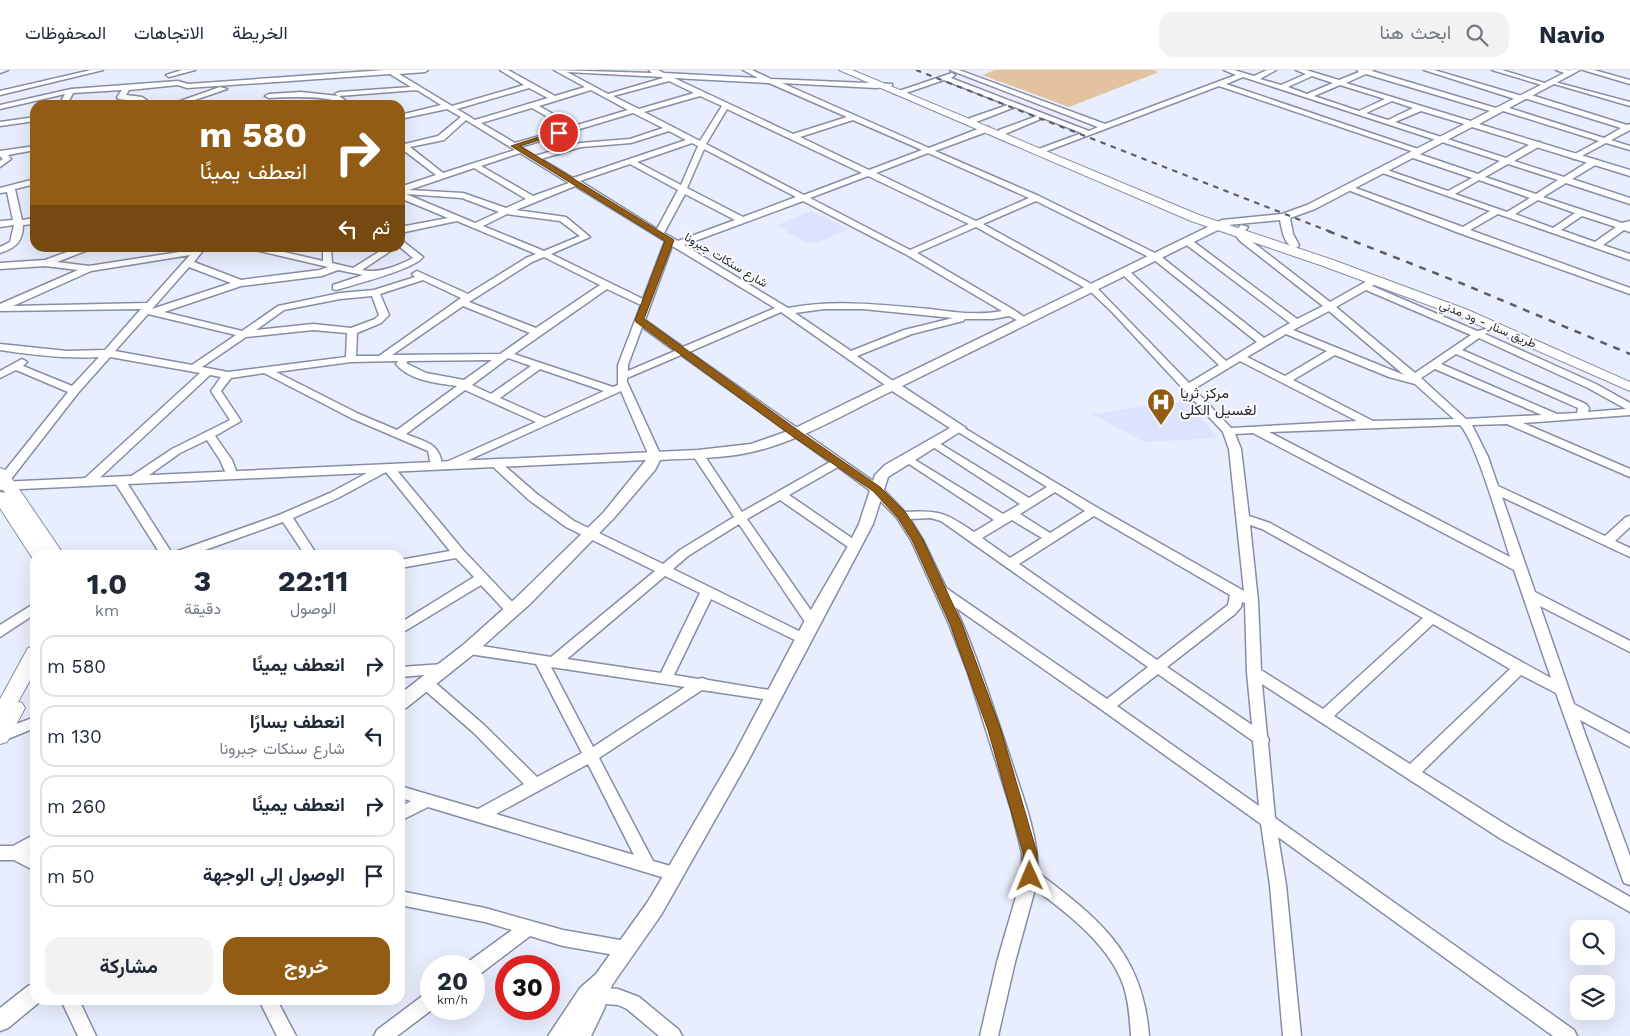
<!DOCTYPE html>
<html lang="ar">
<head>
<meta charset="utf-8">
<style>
  :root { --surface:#fff; --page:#f2f2f3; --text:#1f2937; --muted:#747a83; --line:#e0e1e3; --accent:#935c14 }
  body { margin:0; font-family:"Work Sans",Vazirmatn,sans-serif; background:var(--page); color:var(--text); direction:rtl; height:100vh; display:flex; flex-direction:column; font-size:19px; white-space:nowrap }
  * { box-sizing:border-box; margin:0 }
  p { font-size:16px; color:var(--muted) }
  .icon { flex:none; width:28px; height:28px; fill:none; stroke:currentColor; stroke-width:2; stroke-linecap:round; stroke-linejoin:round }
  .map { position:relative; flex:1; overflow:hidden; direction:ltr }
  .panel { position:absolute; left:30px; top:480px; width:375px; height:455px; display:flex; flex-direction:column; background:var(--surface); border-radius:15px; box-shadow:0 5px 20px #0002; direction:rtl }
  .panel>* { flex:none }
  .top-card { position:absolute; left:30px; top:30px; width:375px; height:152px; border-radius:15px; box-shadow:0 5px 20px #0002; direction:rtl; background:#935c14; color:#fff; overflow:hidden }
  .buttons { position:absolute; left:1570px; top:850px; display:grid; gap:10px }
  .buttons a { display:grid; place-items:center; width:45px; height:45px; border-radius:10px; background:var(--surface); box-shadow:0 5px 20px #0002; font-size:25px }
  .speed { position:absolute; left:420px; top:885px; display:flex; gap:10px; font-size:25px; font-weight:700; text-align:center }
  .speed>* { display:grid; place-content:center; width:65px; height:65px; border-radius:50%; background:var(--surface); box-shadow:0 5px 20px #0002; line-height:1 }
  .speed small { font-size:12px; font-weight:400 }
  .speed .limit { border:8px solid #d22; background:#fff; color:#111 }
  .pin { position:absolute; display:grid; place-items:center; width:42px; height:42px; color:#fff; margin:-21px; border:2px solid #fff; border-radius:50%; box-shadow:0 1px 5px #0007 }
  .me { position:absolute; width:55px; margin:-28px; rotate:359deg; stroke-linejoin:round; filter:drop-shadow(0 0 4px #0008) }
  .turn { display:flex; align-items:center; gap:18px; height:105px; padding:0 15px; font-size:22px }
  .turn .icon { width:65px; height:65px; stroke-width:2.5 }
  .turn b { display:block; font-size:35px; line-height:42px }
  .then { display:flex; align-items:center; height:48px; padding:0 15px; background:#0003; gap:10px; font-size:19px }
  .eta { display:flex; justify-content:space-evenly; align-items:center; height:85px; text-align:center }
  .eta b { font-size:30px; font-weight:700; line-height:35px }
  .button { display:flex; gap:10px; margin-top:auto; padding:10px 15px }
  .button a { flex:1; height:58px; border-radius:15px; background:var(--accent); color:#fff; font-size:20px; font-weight:700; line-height:58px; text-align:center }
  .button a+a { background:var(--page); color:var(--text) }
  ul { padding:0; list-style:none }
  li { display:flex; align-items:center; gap:15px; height:62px; margin:0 10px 8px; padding:0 5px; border:2px solid var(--line); border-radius:15px }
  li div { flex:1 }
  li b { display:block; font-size:19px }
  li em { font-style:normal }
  header { display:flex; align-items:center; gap:30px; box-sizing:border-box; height:70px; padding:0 25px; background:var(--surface); border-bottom:1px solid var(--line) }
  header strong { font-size:24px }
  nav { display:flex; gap:28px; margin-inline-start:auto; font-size:18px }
  .search { width:350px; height:45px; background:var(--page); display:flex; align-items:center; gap:12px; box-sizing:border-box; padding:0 18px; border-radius:15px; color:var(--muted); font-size:19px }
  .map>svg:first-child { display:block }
  .built { fill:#dce3fe }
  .green { fill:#e3c2a0 }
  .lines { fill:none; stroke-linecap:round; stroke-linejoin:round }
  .minor-casing { stroke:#868da5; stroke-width:3 }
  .tertiary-casing { stroke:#868da5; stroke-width:3 }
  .secondary-casing { stroke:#868da5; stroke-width:2 }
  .minor { fill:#fff; fill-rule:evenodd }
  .tertiary { fill:#fff; fill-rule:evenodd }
  .secondary { fill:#fff; fill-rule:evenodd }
  .rail-far1 { stroke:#595c68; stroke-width:2; stroke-dasharray:5.5 5.5; stroke-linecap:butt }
  .rail { stroke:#595c68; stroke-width:2.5; stroke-dasharray:7 7; stroke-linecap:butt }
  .route { fill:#935c14; stroke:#603c0d }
  .labels { text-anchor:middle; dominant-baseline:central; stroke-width:4; stroke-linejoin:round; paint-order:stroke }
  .far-street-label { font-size:12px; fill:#272933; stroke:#fcfcfc }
  .poi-label { font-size:15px; fill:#272933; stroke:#fcfcfc; text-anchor:start }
</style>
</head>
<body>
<header>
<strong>Navio</strong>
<div class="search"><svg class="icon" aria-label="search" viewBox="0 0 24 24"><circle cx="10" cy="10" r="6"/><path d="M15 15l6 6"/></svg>ابحث هنا</div>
<nav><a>الخريطة</a><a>الاتجاهات</a><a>المحفوظات</a></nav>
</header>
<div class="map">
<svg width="1630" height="966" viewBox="0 0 1630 966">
  <rect width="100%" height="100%" fill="#e9eefe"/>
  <path class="built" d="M811,141L849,159L817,173L814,172L810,174L786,162L788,161L777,155Z
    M1186,331L1218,368L1145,372L1091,344Z"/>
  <path class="green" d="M995,0H1153L1159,2L1069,37L982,5Z"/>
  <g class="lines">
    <g class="minor-casing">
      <path id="minor" d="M0,0H8L0,3Z
        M91,0H103L0,25V21Z
        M182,0H195L169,7L166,5Z
        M385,0H428L425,2L399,4L452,36L524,15L500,0H508L555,26L585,17L554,0L652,3L649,0H658L664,3L758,8L743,0H752L771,9L892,14V16L876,18L782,13L929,78L983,57H989V61L935,81L1039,126L1159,185L1264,268L1290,253L1184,173V169H1190L1297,249L1323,236L1240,171L1234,163L1241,155L1248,157L1243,163L1246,167L1330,232L1369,210H1375L1377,212L1372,216L1477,261L1487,259L1488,261L1485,264L1596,314L1630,333V345L1523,353L1630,399V407L1507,354L1472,355L1488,387L1498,416L1605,466L1626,447L1630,446V457L1615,471L1630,478V487L1502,427L1535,522L1630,571V582L1540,536L1574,634L1630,664V677L1580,650L1630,786V815L1624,813L1622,808L1556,623L1521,605L1422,702L1513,759L1630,827V842L1501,769L1262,614L1267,666L1269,670L1268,673L1275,748L1574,960L1577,966H1553L1278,767L1286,815L1301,966H1283L1270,815L1261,754L1102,640L955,537C977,584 992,635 1009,684C1021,723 1038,762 1038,803C1100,849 1143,884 1149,966H1131C1130,950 1129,933 1124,917C1110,875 1068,844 1035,819L1015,892L998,966H980L997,892L1022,806V783L1011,739L968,603L949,554L911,470L897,448L872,422L838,397L789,425L859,473L861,476L859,479H851L780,430L747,449L817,549L819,552L817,555H807L739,454L688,486L673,499L809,566L811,569L809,572H799L711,529L674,605L698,609L702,608L708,610L775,621L780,622L782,626L780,630L775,631L702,620L599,688L653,791L681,799L683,804L681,809L675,811L428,737L400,751V737L411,731L400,728V716L478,739L524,714L474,663L421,617L419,613L421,609L426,608L431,609L484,655L537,707L582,683L536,594L469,584L464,582L462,579L464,576L469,574L551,587L655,501L566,457L529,430L491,395L489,393L491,391H499L537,424L574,451L663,494L680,480L734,447L692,384L694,382H702L742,442L830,392L681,285L627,308V312L661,386L655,389L649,386L621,321L451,398L447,399L442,397L437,399L431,396L428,381L351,348L264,303L231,308L221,321L241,351L215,366L232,390L238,406L236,408H228L220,390L207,370L180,383L138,413H130L128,410L130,407L172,379L230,350L211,321L221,307L210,305L92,415L88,416L82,412L84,409L200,303L110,287L78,323L8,413H0V407L68,322L16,300L0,308V301L22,289L27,292L23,296L72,316L99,287C66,289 33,285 0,280V274L67,281L105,280L141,239L0,241V234L78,200L45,196L0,199V193L45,190L78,178H89L88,180L57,192L89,196L205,178L194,192L241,210L320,200L328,197L255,180L254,178H267L323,191V178H331L332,193L353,198L385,178H395L362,200C379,204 397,196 413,188L400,177V169L423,187C415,199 353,215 336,220L333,219V215L363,205L338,200L322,206L241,216L164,242L242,261L278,236L340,223L374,220L415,207L412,204L417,201L468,224L526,188L536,184L457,151L400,163V157L448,148L400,128V117L436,105L402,79H400V72L405,74L438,66L461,47L447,39L400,49V45L441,35L417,20L339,26L352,35C342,35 341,31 333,30C312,26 291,27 269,28L265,26L269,24L301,22L338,26L335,24L339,22L411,17L390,4L187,18L178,15L129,20L126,25L142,27L153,35H144L137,31L118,29L117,27L122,20L73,23L67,35H59L65,24L0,39V35L71,19L178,11L188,14ZM567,2L662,7L663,8L608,24ZM674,8L769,13L847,47L793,64ZM669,11L694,23L639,39L613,26ZM529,18L548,28L475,50L457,39ZM591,20L628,40L574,56L539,36ZM700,26L722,36L700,71L644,42ZM532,38L567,58L515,73L481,53ZM727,39L862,103L804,125L706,74ZM633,43L663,58L630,69L580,73L535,86L520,77ZM466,50L515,80L443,103L410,77L444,70ZM853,50L922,80L869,100L800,67ZM669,61L686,70L573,108L541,89L581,77L631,73ZM692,73L698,76L681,115L637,92ZM704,79L796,127L743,147L687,118ZM520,83L569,113L533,126L481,96ZM928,83L1029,128L976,151L876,103ZM630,94L678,120L657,159L580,111ZM474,98L526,129L506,138L463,123L409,120ZM868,106L969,154L910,180L810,128ZM575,116L665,171L643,229L551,184L590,167L566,147L516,140ZM406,124L462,128L499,142L475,153ZM685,124L735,150L678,171L664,163ZM803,131L907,185L1002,241C978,246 954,242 930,239C882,235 836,229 788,238L684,175ZM1036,131L1153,189L1257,272L1226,291L1128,200H1122V204L1219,295L1189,313L1095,216L983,154ZM507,144L560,151L580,166L544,181L483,156ZM976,157L1089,220L1113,243L1223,362L1229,379L1244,521L1098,438L959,355L953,358L955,360L1047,417L1029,428L934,370L930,371L928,373L930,375L1020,434L1003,444L907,385L901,388L903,390L994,450L974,462C946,443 940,440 905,442L880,416L689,282L781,242L888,317H896L897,315L896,313L857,286L912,264L963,251L965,249H993L1009,246L1025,254L1030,251L1014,240L917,183ZM672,176L674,177L775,238L683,277L645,250ZM190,185L147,233L13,236L91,201ZM544,187L600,215L536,258L469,232L532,192ZM189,197L231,213L152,239ZM423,210L461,228L379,286H356L357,263L381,253L389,245L380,224ZM607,219L641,235L618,295V315L613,317L514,284ZM1366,220L1471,265L1415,303L1336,237ZM372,226L379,245L375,249L351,258L313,254L256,260L284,240L340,229ZM463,236L530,263L500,284L392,285ZM824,239H863L953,248L904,260L851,281L795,243ZM1329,241L1404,305L1293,260ZM148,244L236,265L192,295L115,281ZM642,257L675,281L628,301V295ZM313,260L347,263L346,287L228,302L202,297L246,267ZM1286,264L1327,281L1285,306L1247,287ZM1479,268L1588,318L1626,339L1588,342L1589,338L1586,334L1462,280ZM1456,284L1578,338L1577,343L1557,344L1441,294ZM1335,285L1389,307L1415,314L1454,349L1373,351L1293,310ZM508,288L531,296L491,324L472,315ZM492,290L464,310L426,303L406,293L408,291ZM398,291L396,294C410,311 437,313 457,316L397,360L359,344L276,302L351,292ZM1240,291L1357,351L1231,358L1194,319ZM540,299L604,321L545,348L500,328ZM1435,299L1542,345L1466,349L1421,308ZM465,320L536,352L442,394C439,372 424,372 406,364ZM1460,355C1477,373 1501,460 1510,487L1269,362ZM1253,363L1514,500L1551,608L1270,453L1249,446L1241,379L1235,364ZM1055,422L1085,441L1050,463L1020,444ZM1094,446L1230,525L1228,535L1157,590L1019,494ZM931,448L941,451L1148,597L1107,629L946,518L923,470L910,449ZM1012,450L1042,468L1010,488L982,468ZM1250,455L1262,459L1423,548L1323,639L1261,600L1258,531ZM665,506L700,523L661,603L567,589ZM1242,532L1245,533L1247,602L1252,655L1167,597L1235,544L1241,537ZM1433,554L1510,599L1410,694L1334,646ZM551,597L685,617L593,677ZM1158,604L1253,671L1259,736L1117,636ZM588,694L634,785L496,744Z
        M950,0H959L1105,54L1236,5L1224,0H1234L1254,6L1267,0H1276L1260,9L1281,15L1306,4L1296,0H1306L1339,10L1359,2L1357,0H1373L1372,1L1496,38L1503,36L1604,68L1621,58L1524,28L1518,30L1424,0H1434L1522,26L1528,24L1627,55L1630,54V60L1611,70L1630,76V80L1606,73L1576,89H1573V85L1599,71L1500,40L1493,42L1366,4L1346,13L1474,52L1475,54L1471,56L1421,41L1395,52L1506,88L1534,72H1540V76L1514,91L1564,107L1591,90H1597V94L1572,109L1630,128V134L1566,113L1543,127L1622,153L1630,151V162L1624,160L1603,175L1630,184V190L1498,144L1470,160L1630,218V224L1459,163L1343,118L1350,116L1463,157L1490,141L1377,101L1384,99L1448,121L1472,108L1410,87V83H1416L1478,104L1500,91L1243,7L1226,14L1424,81L1417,83L1219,16L1039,84L1035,82L1036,80L1082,63L1043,48L1005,64H999V60L1037,46L1015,37L976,52H970V48L1008,35L944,10L900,25L893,23L952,3L955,5L951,8L1089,61L1098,57ZM1312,6L1333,13L1307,24L1288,17ZM1340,15L1385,29L1359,41L1314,26ZM1392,31L1413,38L1388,50L1366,43ZM1508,94L1558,110L1536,124L1485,107ZM1479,110L1530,128L1507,142L1455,124ZM1538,130L1575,143L1553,158L1515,144ZM1582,146L1616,157L1595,172L1561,160Z
        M1492,0H1502L1551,15L1545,16Z
        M1556,0H1567L1573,3L1570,5Z
        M1583,0H1594L1630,10V14Z
        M1551,11L1630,32V36L1551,13Z
        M220,17L227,19L180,35H169Z
        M35,47V51L0,56V52Z
        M35,76V80L8,85L11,89L0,97V91L3,89L0,86V81Z
        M35,109V114L15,119L22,150L35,148V154L23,155C23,171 16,178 0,183V177L10,172L14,155L0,157V151L13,150L7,122L0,123V118Z
        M390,396L394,397L463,480L518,538L520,541L518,544H508L481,515L400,564V553L474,507L456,488L400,498V490L450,481L386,402L338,428L293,448L317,485H305L283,452L191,485H161L114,411L120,407L124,408L173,485L175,482L279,445L330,423L378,397Z
        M35,533V544L0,567V555Z
        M444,594L449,595L451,599L449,603L400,607V597Z
        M35,647V658L0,672V660Z
        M35,764V779L29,783L35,786V801L14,790H0V776H13Z
        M400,821L485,838L563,860L626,871L632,874L635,879L632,884L626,887L563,876L530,866L480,904L474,906V896H466L468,892L512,860L485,852L400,835Z
        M592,917L618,919L639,927L679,960L682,966H659L627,939L618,935L592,933L586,931L583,925L586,919Z
        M431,922V939H433L397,966H374L377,960L425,924Z
        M61,930H79L96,966H78Z
        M259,930H277L296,966H277Z"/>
    </g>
    <g class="tertiary-casing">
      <path id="tertiary" d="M1570,0H1580L1479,54L1630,100V106L1472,57L1315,139L1290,148L1293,164L1299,175L1298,177L1294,178C1284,174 1282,160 1280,150L1228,155L902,316L966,358L888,407L873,454L747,693L661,845L612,915L604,939L591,966H548L580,918L596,904L647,833L668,798L735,683L804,552L848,476L859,454L875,405L885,395L950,358L892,321C848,342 804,369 756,381C725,389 691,388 660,390L655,400L614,448L530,534L475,583L406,638L400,639V624L463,575L518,526L604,442L646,390L0,420V412L698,380L751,374L791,360L1222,150L1282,144L1307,135Z
        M35,913V930H42L8,958L0,961V938L28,916Z"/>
    </g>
    <g class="secondary-casing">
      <path id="secondary" d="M839,0H852L1199,145L1333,190L1468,240L1630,312V321L1458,246L1323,196L1191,151Z
        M0,398L6,400L64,485H35V490L33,489L0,438V422L5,423L0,415Z
        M35,576V601L18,632L22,633L25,638L7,672L0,674V629L28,578Z"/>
    </g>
    <use href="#minor" class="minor"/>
    <use href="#tertiary" class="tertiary"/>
    <use href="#secondary" class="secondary"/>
    <path class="rail-far1" d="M916,0L1331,162"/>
    <path class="rail" d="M1328,161L1463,214L1630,284"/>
  </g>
  <path class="route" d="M557,61L563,63L520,76L674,170L644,249L799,361L880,417L906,443L923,470L962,554L1001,660L1037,783V806L1035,810L1030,812L1025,810L1022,806L1023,783L988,660L950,554L912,470L898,448L873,421L792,366L636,252L635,250L665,171L511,76Z"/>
  <defs>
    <g id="hospital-pin" transform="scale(1.4375)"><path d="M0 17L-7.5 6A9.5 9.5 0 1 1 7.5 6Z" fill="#935c14" stroke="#fcfcfc"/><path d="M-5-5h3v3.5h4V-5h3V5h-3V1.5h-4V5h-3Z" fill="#fff"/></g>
  </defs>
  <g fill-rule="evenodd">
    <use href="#hospital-pin" x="1161" y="332"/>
  </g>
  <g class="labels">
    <g class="far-street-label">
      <text transform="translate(726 190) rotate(31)">شارع سنكات جبرونا</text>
      <text transform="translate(1488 254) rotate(23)">طريق سنار - ود مدني</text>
    </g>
    <g class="poi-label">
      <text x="1180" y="323">مركز ثريا<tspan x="1180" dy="17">لغسيل الكلى</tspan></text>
    </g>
  </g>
</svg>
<div class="buttons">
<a><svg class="icon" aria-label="search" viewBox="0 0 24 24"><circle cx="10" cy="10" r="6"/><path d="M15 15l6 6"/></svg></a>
<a><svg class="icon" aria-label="layers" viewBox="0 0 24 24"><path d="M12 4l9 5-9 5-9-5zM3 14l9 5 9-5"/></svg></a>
</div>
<div class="speed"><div>20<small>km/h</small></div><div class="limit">30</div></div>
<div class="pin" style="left:559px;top:63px;background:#d93025"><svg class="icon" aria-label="arrive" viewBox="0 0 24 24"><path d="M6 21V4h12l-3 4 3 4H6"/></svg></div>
<svg class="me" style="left:1030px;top:806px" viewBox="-20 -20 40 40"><path d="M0-17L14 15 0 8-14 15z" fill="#935c14" stroke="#fff" stroke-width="4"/></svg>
<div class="top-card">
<div class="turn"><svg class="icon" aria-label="right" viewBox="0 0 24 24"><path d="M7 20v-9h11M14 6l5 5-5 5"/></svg><div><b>580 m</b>انعطف يمينًا</div></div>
<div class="then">ثم<svg class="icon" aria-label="left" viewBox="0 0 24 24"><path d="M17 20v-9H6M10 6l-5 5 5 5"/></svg></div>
</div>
<section class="panel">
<div class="eta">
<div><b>22:11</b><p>الوصول</p></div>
<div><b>3</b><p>دقيقة</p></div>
<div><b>1.0</b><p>km</p></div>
</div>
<ul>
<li><svg class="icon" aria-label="right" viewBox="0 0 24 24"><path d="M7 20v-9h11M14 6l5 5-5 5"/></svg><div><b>انعطف يمينًا</b></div><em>580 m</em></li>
<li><svg class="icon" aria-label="left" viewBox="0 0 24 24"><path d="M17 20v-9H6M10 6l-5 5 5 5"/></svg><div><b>انعطف يسارًا</b><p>شارع سنكات جبرونا</p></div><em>130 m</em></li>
<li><svg class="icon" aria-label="right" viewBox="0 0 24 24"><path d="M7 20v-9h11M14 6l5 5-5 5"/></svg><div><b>انعطف يمينًا</b></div><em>260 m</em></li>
<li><svg class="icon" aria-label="arrive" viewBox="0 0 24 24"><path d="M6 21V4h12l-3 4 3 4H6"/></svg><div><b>الوصول إلى الوجهة</b></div><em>50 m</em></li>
</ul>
<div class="button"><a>خروج</a><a>مشاركة</a></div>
</section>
</div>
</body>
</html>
